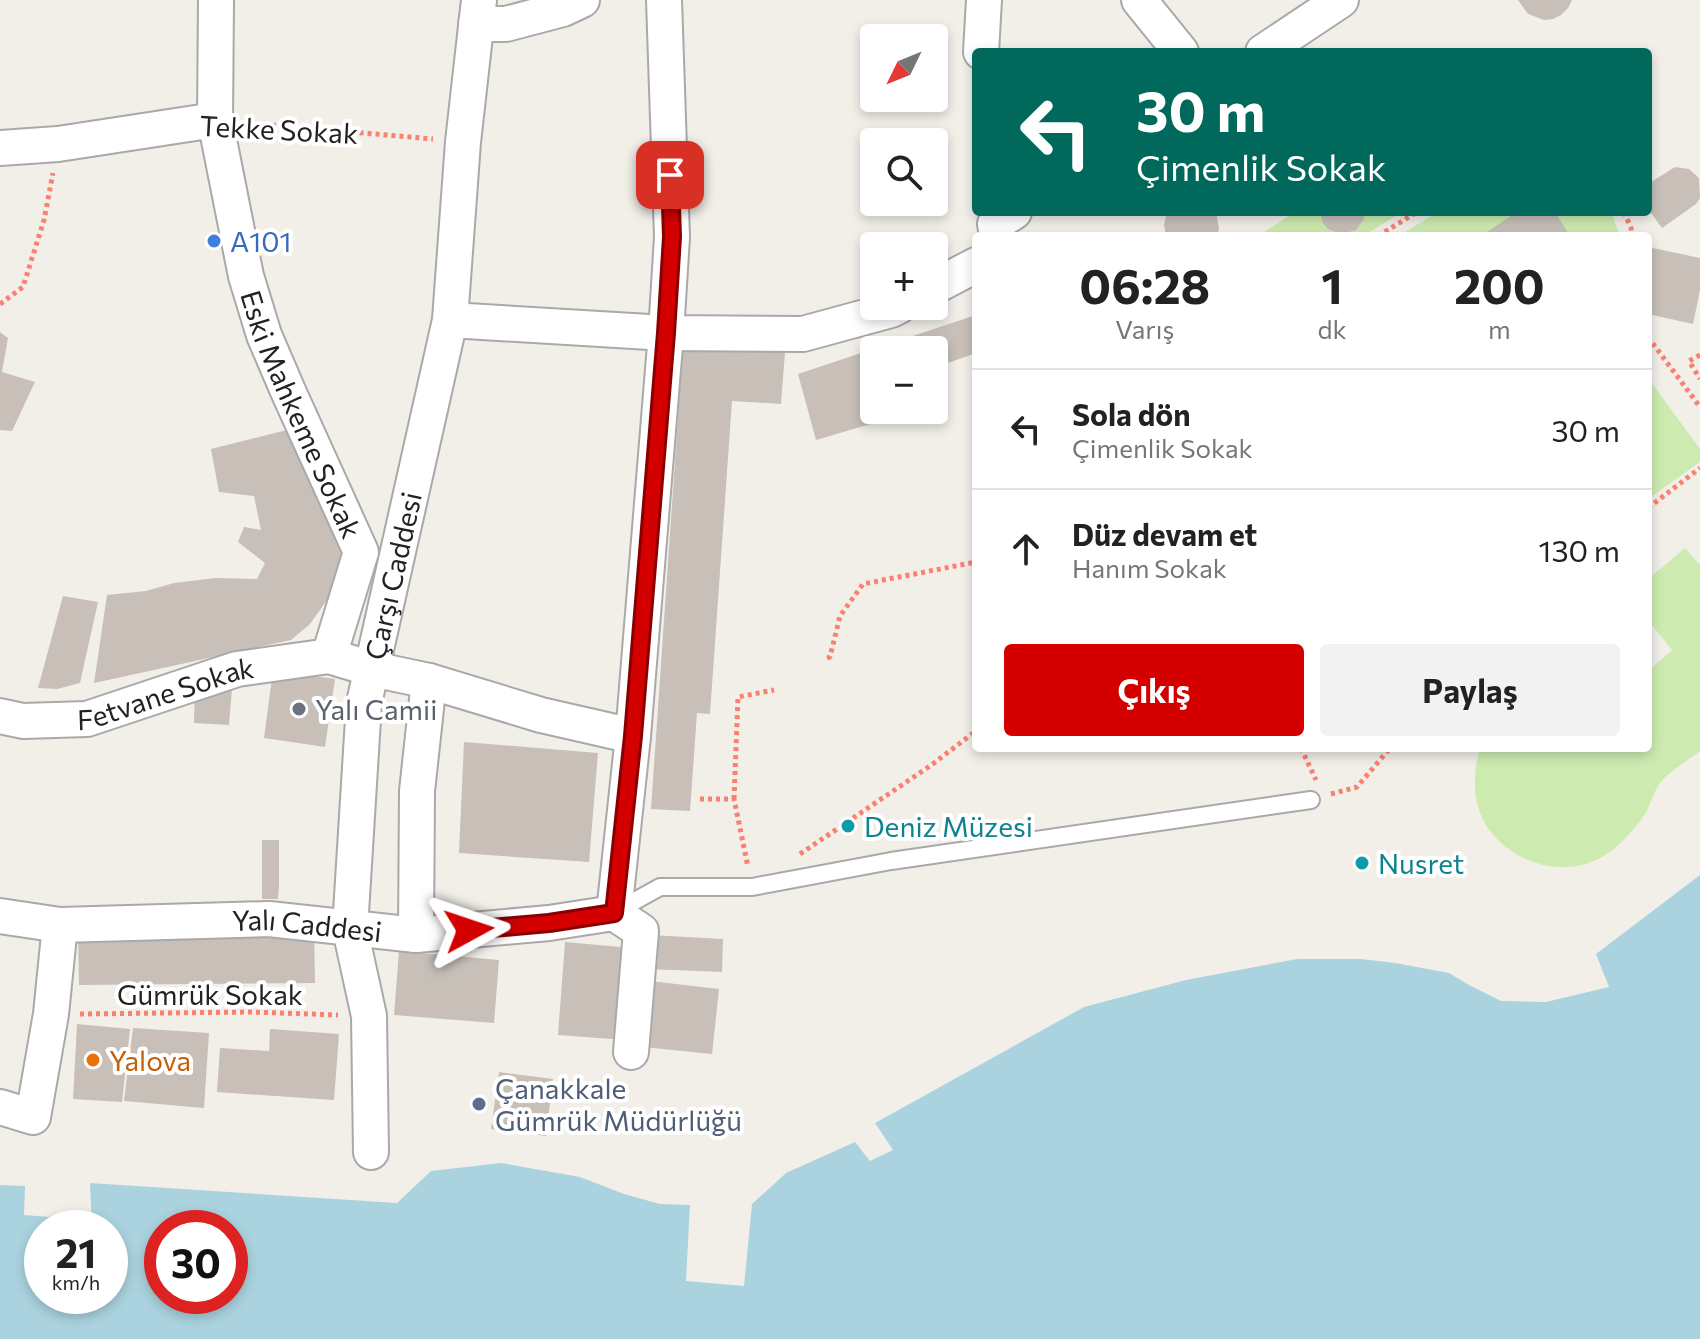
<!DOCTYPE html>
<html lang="tr">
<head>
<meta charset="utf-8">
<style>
  :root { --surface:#fff; --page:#f2f2f2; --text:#222; --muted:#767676; --line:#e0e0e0; --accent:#d40000 }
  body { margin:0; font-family:Commissioner,sans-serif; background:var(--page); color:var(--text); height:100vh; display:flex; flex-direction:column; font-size:30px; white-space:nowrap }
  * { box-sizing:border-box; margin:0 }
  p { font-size:26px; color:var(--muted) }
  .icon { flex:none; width:44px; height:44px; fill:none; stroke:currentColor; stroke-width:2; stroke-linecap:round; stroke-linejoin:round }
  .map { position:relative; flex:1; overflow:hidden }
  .side { position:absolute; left:972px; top:232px; width:680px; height:520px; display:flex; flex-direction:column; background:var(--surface); border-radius:8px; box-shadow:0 4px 12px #0003 }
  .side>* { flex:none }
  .banner { position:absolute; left:972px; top:48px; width:680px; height:168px; border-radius:8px; box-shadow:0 4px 12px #0003; background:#00695c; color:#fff; overflow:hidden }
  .needle { width:52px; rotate:227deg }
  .tools { position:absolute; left:860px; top:24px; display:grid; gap:16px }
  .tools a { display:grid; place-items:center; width:88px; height:88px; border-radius:8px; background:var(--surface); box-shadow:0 4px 12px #0003; font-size:40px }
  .speed { position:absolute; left:24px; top:1210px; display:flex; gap:16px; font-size:40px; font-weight:700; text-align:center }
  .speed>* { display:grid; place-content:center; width:104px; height:104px; border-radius:50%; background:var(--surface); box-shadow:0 4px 12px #0003; line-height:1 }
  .speed small { font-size:20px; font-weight:400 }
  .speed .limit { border:12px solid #d22; background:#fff; color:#111 }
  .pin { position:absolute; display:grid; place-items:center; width:68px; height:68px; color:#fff; margin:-34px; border-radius:16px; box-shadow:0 4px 12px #0006 }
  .me { position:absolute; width:88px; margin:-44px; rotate:85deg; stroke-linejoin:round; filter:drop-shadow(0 0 6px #0008) }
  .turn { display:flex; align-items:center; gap:28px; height:168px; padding:0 32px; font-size:36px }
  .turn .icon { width:104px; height:104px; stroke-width:2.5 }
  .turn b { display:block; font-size:56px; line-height:68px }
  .eta { display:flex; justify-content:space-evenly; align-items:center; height:136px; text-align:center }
  .eta b { font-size:48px; font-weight:700; line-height:56px }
  .action { display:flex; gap:16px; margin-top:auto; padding:16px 32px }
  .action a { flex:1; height:92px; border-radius:8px; background:var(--accent); color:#fff; font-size:32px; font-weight:700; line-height:92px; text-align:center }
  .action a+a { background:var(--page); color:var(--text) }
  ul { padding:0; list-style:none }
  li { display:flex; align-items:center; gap:24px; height:120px; padding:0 32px; border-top:2px solid var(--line) }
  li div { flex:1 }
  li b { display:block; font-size:30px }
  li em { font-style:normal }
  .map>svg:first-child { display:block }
  .grass { fill:#cdebb0 }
  .water { fill:#aad3df; fill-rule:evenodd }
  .building { fill:#c7bfb8 }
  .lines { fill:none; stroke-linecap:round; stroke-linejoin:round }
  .lane-casing { stroke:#a9a9a9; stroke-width:20 }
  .street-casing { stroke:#a9a9a9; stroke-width:38 }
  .path { stroke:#fa8072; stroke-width:5; stroke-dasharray:4 4; stroke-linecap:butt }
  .lane { stroke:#fff; stroke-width:16 }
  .street { stroke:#fff; stroke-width:34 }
  .route-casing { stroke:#8a0000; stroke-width:20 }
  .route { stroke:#d40000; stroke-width:14 }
  .shop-dot { fill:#3f7fe0; stroke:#fff; stroke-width:3 }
  .worship-dot { fill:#6b7280; stroke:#fff; stroke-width:3 }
  .culture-dot { fill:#0f9aa8; stroke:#fff; stroke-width:3 }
  .food-dot { fill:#e8710a; stroke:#fff; stroke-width:3 }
  .service-dot { fill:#5c6f8a; stroke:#fff; stroke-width:3 }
  .labels { text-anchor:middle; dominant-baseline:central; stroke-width:8; stroke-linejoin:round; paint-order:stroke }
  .street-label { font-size:28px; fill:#222; stroke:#fff }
  .shop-label { font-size:28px; fill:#366cbe; stroke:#fff; text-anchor:start }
  .worship-label { font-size:28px; fill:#5b616d; stroke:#fff; text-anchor:start }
  .culture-label { font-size:28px; fill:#0d838f; stroke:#fff; text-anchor:start }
  .food-label { font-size:28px; fill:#c56008; stroke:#fff; text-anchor:start }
  .service-label { font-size:28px; fill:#4e5e75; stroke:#fff; text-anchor:start }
</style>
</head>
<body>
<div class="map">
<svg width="1700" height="1339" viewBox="0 0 1700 1339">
  <rect width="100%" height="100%" fill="#f2efe9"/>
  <path class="grass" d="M1295,212H1402L1363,236H1258Z
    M1438,212H1611L1620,236H1398Z
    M1648,378L1700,449V462L1648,499Z
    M1685,548L1700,565V751C1689,760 1670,771 1661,782C1652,793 1650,809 1641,820C1629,835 1617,849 1600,858C1567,876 1524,866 1498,840C1472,815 1471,781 1480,748H1648V671L1672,650L1648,620V579Z"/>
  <path class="water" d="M1700,875V1339H0V1185L25,1186L24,1215L63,1218L64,1228H42V1296H110V1228H92L90,1183L397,1203L431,1171L501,1163L580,1177L624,1194L660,1204L690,1205L686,1281L744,1286L752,1204L786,1173L855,1142L870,1161L893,1150L875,1123L1084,1007L1186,980L1297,959H1361L1395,963L1449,973L1469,985L1501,1001L1546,1002L1609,987L1596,954ZM230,1228V1296H162V1228Z"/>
  <path class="building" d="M1518,0H1572L1568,8L1561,15L1553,19L1544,20L1528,14Z
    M1675,167L1689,169L1699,178L1700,198L1696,204L1662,228L1648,209V184Z
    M1167,212H1216L1219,229L1217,236H1166L1164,225Z
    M1320,212H1365L1364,219L1356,230L1341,234L1328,229L1323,223Z
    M1517,212H1555L1570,236H1481Z
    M1648,247L1700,258V290L1693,324L1648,314Z
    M976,315V353L934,368V350H874V410L915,411L816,440L798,374Z
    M0,332L8,338L2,372L35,382L12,431L0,430Z
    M683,345L785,352L781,404L732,401L710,714L697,713L690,811L651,809Z
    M291,429L350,548L342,579L310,624L291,640L94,683L107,595L146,591L174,583L216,578L257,579L265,563L238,542L244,527L261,530L254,496L219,492L211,449Z
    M63,596L98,602L80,683L57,689L38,688Z
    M273,670L335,679L325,747L264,738Z
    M233,677L229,725L194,723L195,687Z
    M464,742L598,753L589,862L459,853Z
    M262,840H279V886L278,899H262Z
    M314,928L315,983L79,985L78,929Z
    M650,935L723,939L722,972L648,969Z
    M565,942L632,948L625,1040L558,1035Z
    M399,951L499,960L494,1023L394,1015Z
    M650,981L719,989L712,1054L643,1047Z
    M77,1024L130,1029L122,1102L73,1099Z
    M133,1028L209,1033L204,1108L124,1101Z
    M270,1029L339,1034L334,1100L217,1092L220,1048L269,1051Z
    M499,1072L553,1079L546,1136L491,1129Z"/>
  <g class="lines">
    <g class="lane-casing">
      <path id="lane" d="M615,912L660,887H752L891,861L1311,800"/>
    </g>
    <g class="street-casing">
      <g id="street">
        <path id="s1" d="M216,0L215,120L246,276L264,335L288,391L361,552L329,656"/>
        <path d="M1139,0L1181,52"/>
        <path d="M476,24H506L563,9L582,0"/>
        <path d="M981,52L984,0"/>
        <path d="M1263,52L1341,0"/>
        <path d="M0,148L58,144L215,120"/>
        <path d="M997,236L995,224L1014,212"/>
        <path d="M934,287L976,265"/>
        <path d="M450,320L666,333L803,334L891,310L899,306"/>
        <path id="s2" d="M0,716L23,721L87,719L237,669L329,656L372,669L429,681L541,715L633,736"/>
        <path d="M614,913L633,736L666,333L672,237L664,0"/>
        <path d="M614,913L641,931L631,1052"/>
        <path id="s3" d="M0,916L60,925L269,919L416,935L549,923L614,913"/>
        <path d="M416,935L417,791L429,681"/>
        <path d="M0,1107L33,1117L51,1014L60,925"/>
        <path id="s4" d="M371,1152L369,1016L350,929L364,703L450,320L463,142L479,0"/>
      </g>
    </g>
    <path class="path" d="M248,123L433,139
      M1624,212L1631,228L1632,236
      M1378,236L1417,212
      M0,304L23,287L44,220L53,173
      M1648,337L1700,407
      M1700,355L1689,361L1700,379
      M1648,508L1700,468
      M827,658L830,657L840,616L863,584L976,562
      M1301,748L1316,780
      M1331,794L1357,787L1390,748
      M700,799H734L748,867
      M734,799L738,697L774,690
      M800,854L930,766L976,731
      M80,1014L251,1012L338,1015"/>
    <use href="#lane" class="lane"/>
    <use href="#street" class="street"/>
  </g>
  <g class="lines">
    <g class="route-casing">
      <path id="route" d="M469,930L549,923L614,913L633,736L666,333L672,237L670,175"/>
    </g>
    <use href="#route" class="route"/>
  </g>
  <circle class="shop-dot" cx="214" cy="241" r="8"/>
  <circle class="worship-dot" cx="299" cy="709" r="8"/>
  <g class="culture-dot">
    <circle cx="848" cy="826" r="8"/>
    <circle cx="1362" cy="863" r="8"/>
  </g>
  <circle class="food-dot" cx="93" cy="1060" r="8"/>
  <circle class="service-dot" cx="479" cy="1104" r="8"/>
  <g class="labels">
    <g class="street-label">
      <text transform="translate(279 129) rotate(3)">Tekke Sokak</text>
      <text stroke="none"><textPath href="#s1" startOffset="428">Eski Mahkeme Sokak</textPath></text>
      <text stroke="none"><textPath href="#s4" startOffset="582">Çarşı Caddesi</textPath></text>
      <text stroke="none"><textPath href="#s2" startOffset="170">Fetvane Sokak</textPath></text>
      <text stroke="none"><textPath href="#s3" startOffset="308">Yalı Caddesi</textPath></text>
      <text x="210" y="994">Gümrük Sokak</text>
    </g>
    <g class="shop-label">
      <text x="230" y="241">A101</text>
    </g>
    <g class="worship-label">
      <text x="315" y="709">Yalı Camii</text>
    </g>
    <g class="culture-label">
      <text x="864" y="826">Deniz Müzesi</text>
      <text x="1378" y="863">Nusret</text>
    </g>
    <g class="food-label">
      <text x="109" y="1060">Yalova</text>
    </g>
    <g class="service-label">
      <text x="495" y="1088">Çanakkale<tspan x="495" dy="32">Gümrük Müdürlüğü</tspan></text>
    </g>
  </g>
</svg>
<div class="tools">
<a><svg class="needle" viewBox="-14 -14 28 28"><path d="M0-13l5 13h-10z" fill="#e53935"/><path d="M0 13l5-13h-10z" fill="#767676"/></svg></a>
<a><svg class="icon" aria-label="search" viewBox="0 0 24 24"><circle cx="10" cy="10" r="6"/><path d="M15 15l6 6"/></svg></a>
<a>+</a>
<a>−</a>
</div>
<div class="speed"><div>21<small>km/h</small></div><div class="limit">30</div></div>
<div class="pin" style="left:670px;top:175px;background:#d93025"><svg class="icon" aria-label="arrive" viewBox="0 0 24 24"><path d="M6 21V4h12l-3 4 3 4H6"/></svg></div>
<svg class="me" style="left:469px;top:930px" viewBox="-20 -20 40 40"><path d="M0-17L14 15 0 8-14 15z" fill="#d40000" stroke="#fff" stroke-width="4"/></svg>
<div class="banner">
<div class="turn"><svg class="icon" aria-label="left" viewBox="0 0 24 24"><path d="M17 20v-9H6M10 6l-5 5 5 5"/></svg><div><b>30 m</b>Çimenlik Sokak</div></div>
</div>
<section class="side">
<div class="eta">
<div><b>06:28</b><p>Varış</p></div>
<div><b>1</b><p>dk</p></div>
<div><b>200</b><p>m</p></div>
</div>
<ul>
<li><svg class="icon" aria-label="left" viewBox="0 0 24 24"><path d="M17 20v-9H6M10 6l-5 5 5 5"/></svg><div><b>Sola dön</b><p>Çimenlik Sokak</p></div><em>30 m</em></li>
<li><svg class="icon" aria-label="ahead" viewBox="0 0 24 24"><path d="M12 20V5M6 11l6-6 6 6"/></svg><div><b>Düz devam et</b><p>Hanım Sokak</p></div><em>130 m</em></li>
</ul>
<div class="action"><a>Çıkış</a><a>Paylaş</a></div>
</section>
</div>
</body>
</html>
